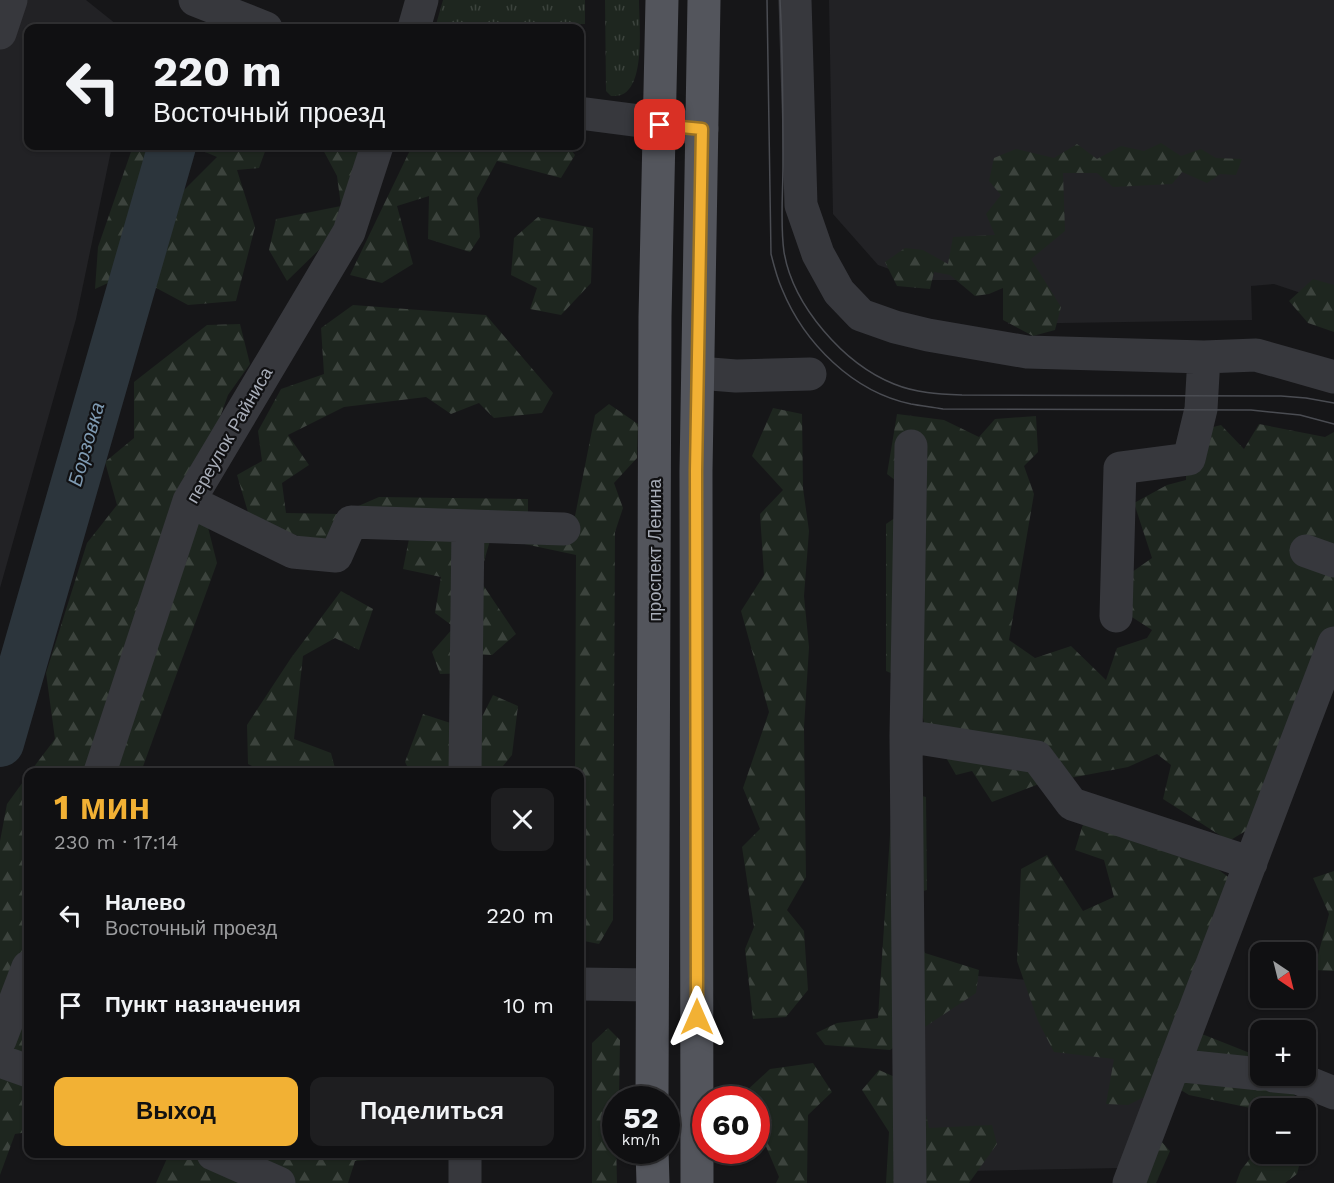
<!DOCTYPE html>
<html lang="ru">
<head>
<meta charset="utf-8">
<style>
  :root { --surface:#101012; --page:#1e1e20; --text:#f1f3f6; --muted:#9c9d9f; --line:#303032; --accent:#f2b134 }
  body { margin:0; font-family:"Work Sans",sans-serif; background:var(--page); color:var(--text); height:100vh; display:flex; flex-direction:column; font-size:22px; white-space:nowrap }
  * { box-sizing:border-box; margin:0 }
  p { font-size:20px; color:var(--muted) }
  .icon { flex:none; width:33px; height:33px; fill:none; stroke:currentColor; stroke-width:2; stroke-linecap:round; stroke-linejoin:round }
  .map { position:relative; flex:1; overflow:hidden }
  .details { position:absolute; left:24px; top:768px; width:560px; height:390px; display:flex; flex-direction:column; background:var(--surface); border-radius:12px; box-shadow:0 2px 4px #0004,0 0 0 2px var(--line) }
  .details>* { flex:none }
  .banner { position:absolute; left:24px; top:24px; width:560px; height:126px; border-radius:12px; box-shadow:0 2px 4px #0004,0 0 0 2px var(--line); background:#101012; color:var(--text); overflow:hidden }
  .needle { width:39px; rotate:145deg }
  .fabs { position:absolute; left:1250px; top:942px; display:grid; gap:12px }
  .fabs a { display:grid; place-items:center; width:66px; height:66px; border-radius:12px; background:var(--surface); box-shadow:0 2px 4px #0004,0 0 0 2px var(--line); font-size:30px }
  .speed { position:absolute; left:602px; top:1086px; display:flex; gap:12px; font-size:30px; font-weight:700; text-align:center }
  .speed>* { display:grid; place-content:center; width:78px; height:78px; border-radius:50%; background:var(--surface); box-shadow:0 2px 4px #0004,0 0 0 2px var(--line); line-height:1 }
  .speed small { font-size:15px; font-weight:400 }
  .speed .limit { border:9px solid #d22; background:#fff; color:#111 }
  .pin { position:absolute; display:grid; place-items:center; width:51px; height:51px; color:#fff; margin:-26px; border-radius:12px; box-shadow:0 3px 9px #0006 }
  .me { position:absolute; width:66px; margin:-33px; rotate:0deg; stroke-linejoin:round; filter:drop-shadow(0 0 4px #0008) }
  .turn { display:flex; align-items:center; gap:21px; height:126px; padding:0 30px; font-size:27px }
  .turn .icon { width:78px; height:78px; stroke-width:2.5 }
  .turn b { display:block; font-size:42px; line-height:51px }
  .round { display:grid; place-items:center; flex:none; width:63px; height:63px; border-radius:12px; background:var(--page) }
  .head { display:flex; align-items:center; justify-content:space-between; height:102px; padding:0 30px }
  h1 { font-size:36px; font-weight:700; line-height:45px; color:var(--accent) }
  .primary-button { display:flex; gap:12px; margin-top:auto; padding:12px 30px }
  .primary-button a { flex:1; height:69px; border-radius:12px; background:var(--accent); color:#111; font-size:24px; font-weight:700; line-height:69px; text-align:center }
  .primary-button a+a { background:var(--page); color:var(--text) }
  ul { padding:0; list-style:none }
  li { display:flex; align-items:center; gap:18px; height:90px; padding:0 30px }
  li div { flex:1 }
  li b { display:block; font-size:22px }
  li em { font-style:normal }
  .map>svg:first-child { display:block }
  .built { fill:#222225 }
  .grass { fill:url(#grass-tufts) }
  .forest { fill:url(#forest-firs) }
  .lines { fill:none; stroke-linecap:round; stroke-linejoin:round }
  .river { stroke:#2c353c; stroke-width:48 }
  .minor { stroke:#37383d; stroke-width:33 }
  .major { stroke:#53555c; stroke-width:33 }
  .tram { stroke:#4a4c52; stroke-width:1.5 }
  .route-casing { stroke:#9d7322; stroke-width:15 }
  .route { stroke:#f2b134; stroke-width:10 }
  .labels { text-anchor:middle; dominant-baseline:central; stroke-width:4.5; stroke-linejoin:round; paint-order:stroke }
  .street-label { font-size:18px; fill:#a8adb8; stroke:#111113 }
  .water-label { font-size:20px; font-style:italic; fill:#7f9bb3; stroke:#111113 }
</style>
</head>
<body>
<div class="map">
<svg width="1334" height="1183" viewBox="0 0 1334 1183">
  <defs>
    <pattern id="grass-tufts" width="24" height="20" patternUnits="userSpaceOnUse" patternTransform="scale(1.5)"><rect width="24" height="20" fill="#1e261f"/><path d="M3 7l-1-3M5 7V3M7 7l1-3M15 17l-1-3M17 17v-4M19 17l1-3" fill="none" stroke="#3c433d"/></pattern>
    <pattern id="forest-firs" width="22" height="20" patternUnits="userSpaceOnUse" patternTransform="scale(1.5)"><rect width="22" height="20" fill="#1e261f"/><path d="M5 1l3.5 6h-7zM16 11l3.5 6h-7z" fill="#3c433d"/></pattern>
  </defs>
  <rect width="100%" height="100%" fill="#161618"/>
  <path class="built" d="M0,0H86L121,28H28V146H112L76,319L0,588Z
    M829,0H1334V304L1274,284L1251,286L1252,320L1008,324V280H920L878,265L833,214Z
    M914,971L1183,992L1120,1168L917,1172Z"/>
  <path class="grass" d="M443,0H585V24L435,28Z
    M605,0H639C639,22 646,86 621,95C618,96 614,96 611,96L606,91Z"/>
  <path class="forest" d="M1161,143L1181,156L1201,149L1216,158L1242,159L1236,175L1220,174L1207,183L1182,172L1172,184L1113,187L1097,173H1063L1065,231L1031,259L1061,307L1055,330L1033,336L1003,320V288L989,294L975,296L950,275L934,272L930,289L897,286L885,262L905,248L923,250L948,264L953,237L995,235L986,214L1001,195L989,181L994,158L1016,149L1054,158L1077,144L1097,159L1121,146L1144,151Z
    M133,146H152L108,283L95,289L98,247Z
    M191,146H267L259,168L237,170L255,227L236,301L188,305L147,283L174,200L217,157Z
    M321,146H367L362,170L326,243L287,281L269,250L276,219L341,206L337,176Z
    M412,146H568L575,155L561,178L497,161L477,198L480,237L470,252L428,239L429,196L397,206L413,264L382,283L350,275Z
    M538,217L593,228L591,283L561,315L530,309L537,288L511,275L514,238Z
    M1313,279L1334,285V332L1308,323L1289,301Z
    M353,305L486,315L553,393L542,413L494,418L479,403L451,414L426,397L344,407L288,435L309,465L282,483L286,513L340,514L379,497L528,499V515L575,516L595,415L609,404L638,424L637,458L614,483L623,508L615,532L613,920L599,944L579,940V772H575L576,555L491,537L479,579L516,634L492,655L473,654L474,673L440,674L432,652L454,627L435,613L441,577L403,569L409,539L381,517L353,548L313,541L250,519L237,475L262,461L258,431L281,389L324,374L321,328Z
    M240,324L250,364L228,395L214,434L193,468L217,563L141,772H30L55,739L46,673L87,543L117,505L105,462L134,438V382L207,325Z
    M773,408L802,414L803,488L809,531L804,596L809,647L804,728L806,877L787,910L804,931L808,990L786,1017L753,1019L745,949L754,927L742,847L760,829L743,788L769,712L741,611L764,575L760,514L783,490L752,456Z
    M897,414L944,420L979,437L995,419L1036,416L1038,452L1024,466L1034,494L1009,640L1035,658L1071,646L1106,680L1117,648L1147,638L1152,630L1124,612L1125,577L1152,558L1134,503L1167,485L1186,480V434L1221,425L1244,449L1259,424L1325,437L1334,432V654L1277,812L1229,841L1163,799L1171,765L1157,754L1128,767L1039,784L992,802L972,771L956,775L944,754L929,747L916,684L886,671V524L921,500L887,474Z
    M341,591L373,609L359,650L335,638L303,656L294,739L331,753L336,772H264L248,764L247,725L291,658Z
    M493,695L518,706L512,755L498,772H410L405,762L423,714L475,731Z
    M28,775V1132L15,1134L0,1175V841L7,804Z
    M893,789L926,797L927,890L898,898L925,953L979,970L976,993L890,1050L825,1045L816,1033L837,1023L878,1018Z
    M1084,821L1211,864L1252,895L1202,1034L1260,1057V1076H1288L1299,1108H1260V1139L1255,1109L1189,1095L1171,1084L1128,1105L1106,1104L1114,1059L1054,1052L1038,1021L1017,961L1021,869L1047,855L1083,911L1114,897L1104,860L1075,850Z
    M1334,871V971L1314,970L1329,914L1313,878Z
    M608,1028L620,1040L619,1099L615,1100L617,1183H592V1043Z
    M813,1063L832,1092L808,1115L807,1183H776L779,1177L756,1123V1100L746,1099L743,1094L770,1069Z
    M879,1070L920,1088L929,1128L992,1125L997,1144L969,1183H886L889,1132L862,1090Z
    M1160,1140L1170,1151L1156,1183H1144Z
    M1260,1146V1154H1302L1297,1174L1285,1183H1236L1241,1170Z
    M89,1154H130L129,1160H94Z
    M169,1154H449L355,1161L348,1183H156Z"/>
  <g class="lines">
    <path class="river" d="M0,743L172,146"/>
    <path class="minor" d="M195,0L266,28
      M795,0L801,205L818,254L839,292L861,315L895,327L928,335L1027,352L1204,357L1256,355L1334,377
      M414,28L422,0
      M0,33L11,0
      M579,113L702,129
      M698,373L736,376L810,374
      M189,501L293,552L336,556L351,522L564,529
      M1306,551L1334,561
      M1116,616L1120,468L1189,459L1201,409L1204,357
      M906,736L1037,757L1072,804L1251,863
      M100,772L189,501L349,232L377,146
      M465,772L468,526
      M579,984L652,985
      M0,1040L28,967
      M0,1061L28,1071
      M1174,1065L1260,1074
      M1274,1076L1297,1078L1334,1093
      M213,1154L279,1183
      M465,1154V1183
      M910,1183L906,736L911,446
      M1129,1183L1334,643"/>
    <path class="major" d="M652,1100L655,317L662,0
      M652,1150L653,1183
      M697,1183L696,471L704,0"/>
    <path class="tram" d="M767,0L771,254C774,266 777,278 782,289C804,343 853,392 911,404C922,406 932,407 943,409L1251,410L1300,415L1334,424
      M780,0C783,55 783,110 783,165C783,193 780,224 784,252C793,306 844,364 894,384C916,393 938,394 962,395L1281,396L1306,398L1334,403"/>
  </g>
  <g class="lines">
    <g class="route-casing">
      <path id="route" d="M660,125L702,129L696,471L697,1017"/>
    </g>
    <use href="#route" class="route"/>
  </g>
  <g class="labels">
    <g class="street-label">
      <text transform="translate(229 435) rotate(-60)">переулок Райниса</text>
      <text transform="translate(654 550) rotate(-90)">проспект Ленина</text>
    </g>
    <g class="water-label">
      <text transform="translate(86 444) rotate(-74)">Борзовка</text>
    </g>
  </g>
</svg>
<div class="fabs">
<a><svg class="needle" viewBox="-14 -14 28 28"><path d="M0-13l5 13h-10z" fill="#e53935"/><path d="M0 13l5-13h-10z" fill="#9c9d9f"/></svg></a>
<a>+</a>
<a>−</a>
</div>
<div class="speed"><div>52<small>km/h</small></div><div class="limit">60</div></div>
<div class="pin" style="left:660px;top:125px;background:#d93025"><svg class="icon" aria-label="arrive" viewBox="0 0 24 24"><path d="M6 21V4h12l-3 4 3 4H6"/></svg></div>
<svg class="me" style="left:697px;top:1017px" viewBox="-20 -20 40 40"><path d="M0-17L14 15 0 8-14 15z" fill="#f2b134" stroke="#fff" stroke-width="4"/></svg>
<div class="banner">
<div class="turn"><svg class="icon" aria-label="left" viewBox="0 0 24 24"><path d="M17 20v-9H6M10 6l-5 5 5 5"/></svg><div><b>220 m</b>Восточный проезд</div></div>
</div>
<section class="details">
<div class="head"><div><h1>1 мин</h1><p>230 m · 17:14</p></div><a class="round"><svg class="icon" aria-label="close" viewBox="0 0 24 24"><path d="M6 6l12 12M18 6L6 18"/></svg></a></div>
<ul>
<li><svg class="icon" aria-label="left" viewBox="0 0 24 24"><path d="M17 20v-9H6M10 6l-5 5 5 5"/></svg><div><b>Налево</b><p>Восточный проезд</p></div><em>220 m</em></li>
<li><svg class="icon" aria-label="arrive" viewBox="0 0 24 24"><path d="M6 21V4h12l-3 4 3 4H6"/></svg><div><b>Пункт назначения</b></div><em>10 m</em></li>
</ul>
<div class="primary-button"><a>Выход</a><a>Поделиться</a></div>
</section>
</div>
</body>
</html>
